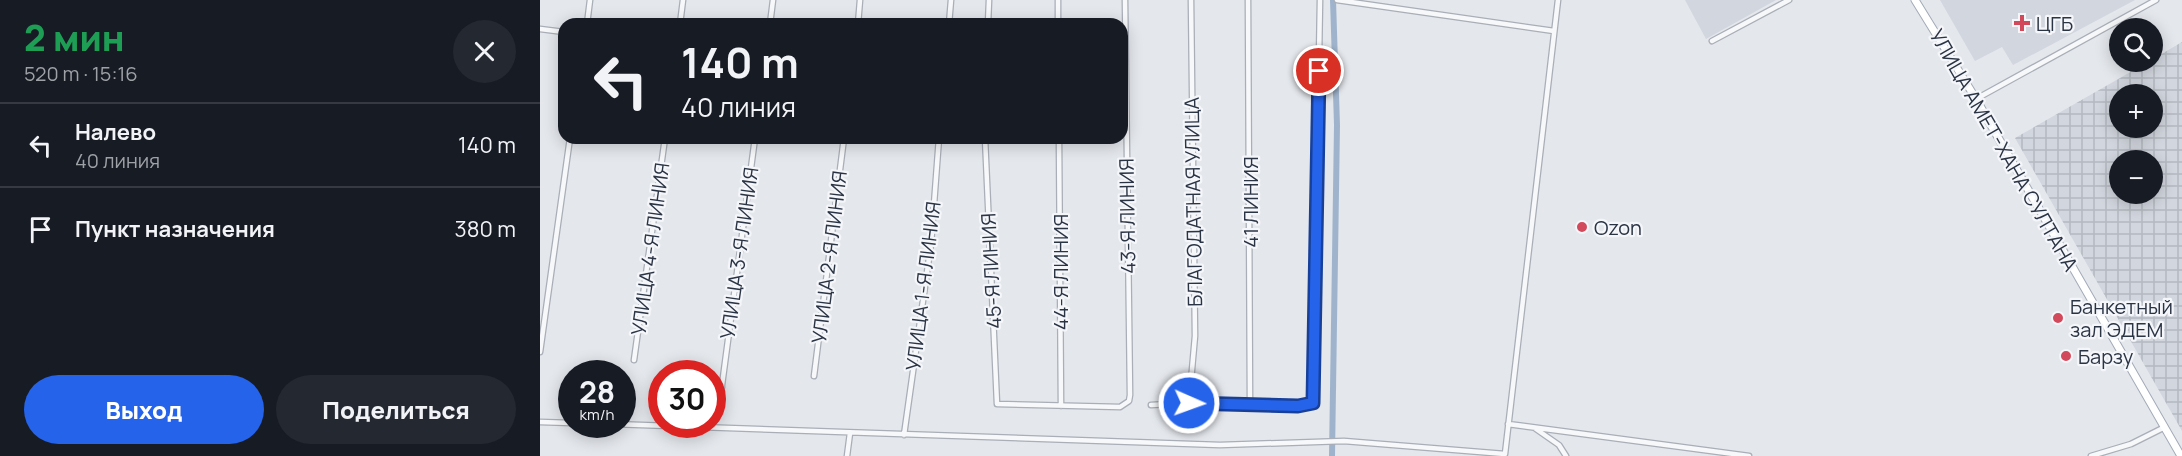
<!DOCTYPE html>
<html lang="ru">
<head>
<meta charset="utf-8">
<style>
  :root { --surface:#171b24; --page:#242831; --text:#f1f3f6; --muted:#9ea1a6; --line:#363941; --accent:#2563eb }
  body { margin:0; font-family:Manrope,sans-serif; background:var(--page); color:var(--text); height:100vh; display:flex; flex-direction:column; font-size:22px; white-space:nowrap }
  * { box-sizing:border-box; margin:0 }
  p { font-size:20px; color:var(--muted) }
  .icon { flex:none; width:33px; height:33px; fill:none; stroke:currentColor; stroke-width:2; stroke-linecap:round; stroke-linejoin:round }
  .map { position:relative; flex:1; overflow:hidden }
  .drawer { display:flex; flex-direction:column; background:var(--surface); width:540px }
  .drawer>* { flex:none }
  .guide { position:absolute; left:18px; top:18px; width:570px; height:126px; border-radius:18px; box-shadow:0 3px 15px #0003; background:#171b24; color:var(--text); overflow:hidden }
  .tools { position:absolute; left:1569px; top:18px; display:grid; gap:12px }
  .tools a { display:grid; place-items:center; width:54px; height:54px; border-radius:50%; background:var(--surface); box-shadow:0 3px 15px #0003; font-size:30px }
  .speed { position:absolute; left:18px; top:360px; display:flex; gap:12px; font-size:30px; font-weight:700; text-align:center }
  .speed>* { display:grid; place-content:center; width:78px; height:78px; border-radius:50%; background:var(--surface); box-shadow:0 3px 15px #0003; line-height:1 }
  .speed small { font-size:15px; font-weight:400 }
  .speed .limit { border:9px solid #d22; background:#fff; color:#111 }
  .pin { position:absolute; display:grid; place-items:center; width:51px; height:51px; color:#fff; margin:-26px; border:3px solid #fff; border-radius:50%; box-shadow:0 2px 6px #0007 }
  .me { position:absolute; width:66px; margin:-33px; rotate:92deg; stroke-linejoin:round; filter:drop-shadow(0 0 4px #0008) }
  .turn { display:flex; align-items:center; gap:21px; height:126px; padding:0 24px; font-size:27px }
  .turn .icon { width:78px; height:78px; stroke-width:2.5 }
  .turn b { display:block; font-size:42px; line-height:51px }
  .round { display:grid; place-items:center; flex:none; width:63px; height:63px; border-radius:32px; background:var(--page) }
  .head { display:flex; align-items:center; justify-content:space-between; height:102px; padding:0 24px }
  h1 { font-size:36px; font-weight:800; line-height:45px; color:#1e9e55 }
  .button { display:flex; gap:12px; margin-top:auto; padding:12px 24px }
  .button a { flex:1; height:69px; border-radius:36px; background:var(--accent); color:#fff; font-size:24px; font-weight:800; line-height:69px; text-align:center }
  .button a+a { background:var(--page); color:var(--text) }
  ul { padding:0; list-style:none }
  li { display:flex; align-items:center; gap:18px; height:84px; padding:0 24px; border-top:2px solid var(--line) }
  li div { flex:1 }
  li b { display:block; font-size:22px }
  li em { font-style:normal }
  main { display:flex; flex:1; min-height:0 }
  .map>svg:first-child { display:block }
  .built { fill:#d2d6de }
  .industrial { fill:url(#industrial-grid); fill-rule:evenodd }
  .lines { fill:none; stroke-linecap:round; stroke-linejoin:round }
  .canal { stroke:#9fb4cc; stroke-width:6 }
  .minor-casing { stroke:#a9aeb7; stroke-width:7 }
  .primary-casing { stroke:#a3abb8; stroke-width:9 }
  .minor { stroke:#f7f8fa; stroke-width:4.5 }
  .primary { stroke:#fff; stroke-width:7 }
  .route-casing { stroke:#184099; stroke-width:15 }
  .route { stroke:#2563eb; stroke-width:10 }
  .poi-dot { fill:#d1495b; stroke:#f4f6f9; stroke-width:2 }
  .labels { text-anchor:middle; dominant-baseline:central; stroke-width:4.5; stroke-linejoin:round; paint-order:stroke }
  .poi-label { font-size:20px; fill:#2b3445; stroke:#f4f6f9; text-anchor:start }
  .street-label { font-size:20px; fill:#2b3445; stroke:#f4f6f9 }
</style>
</head>
<body>
<main>
<section class="drawer">
<div class="head"><div><h1>2 мин</h1><p>520 m · 15:16</p></div><a class="round"><svg class="icon" aria-label="close" viewBox="0 0 24 24"><path d="M6 6l12 12M18 6L6 18"/></svg></a></div>
<ul>
<li><svg class="icon" aria-label="left" viewBox="0 0 24 24"><path d="M17 20v-9H6M10 6l-5 5 5 5"/></svg><div><b>Налево</b><p>40 линия</p></div><em>140 m</em></li>
<li><svg class="icon" aria-label="arrive" viewBox="0 0 24 24"><path d="M6 21V4h12l-3 4 3 4H6"/></svg><div><b>Пункт назначения</b></div><em>380 m</em></li>
</ul>
<div class="button"><a>Выход</a><a>Поделиться</a></div>
</section>
<div class="map">
<svg width="1642" height="456" viewBox="0 0 1642 456">
  <defs>
    <pattern id="industrial-grid" width="8" height="8" patternUnits="userSpaceOnUse" patternTransform="scale(1.5)"><rect width="8" height="8" fill="#d2d6de"/><path d="M0 4h8M4 0v8" fill="none" stroke="#b4b8c0"/></pattern>
  </defs>
  <rect width="100%" height="100%" fill="#e4e7ec"/>
  <path class="built" d="M1145,0H1236L1166,39Z
    M1400,0H1595L1473,65L1462,47L1435,61Z"/>
  <path class="industrial" d="M1642,42V431L1475,138L1608,62H1612L1613,59ZM1580,94H1612V128H1580ZM1580,160H1612V194H1580Z"/>
  <g class="lines">
    <path class="canal" d="M792,456L797,125L793,0"/>
    <g class="minor-casing">
      <path id="minor" d="M518,0V24
        M708,0L710,404
        M797,0L1014,31
        M47,24L50,0
        M140,24L143,0
        M230,24L233,0
        M318,24L320,0
        M409,24L411,0
        M448,24L449,0
        M0,29L24,32
        M1172,41L1249,0
        M1436,99L1616,0
        M445,138L457,404L580,407L589,401L590,395L585,0
        M519,138L521,406
        M0,352L30,138
        M94,360L125,138
        M274,376L304,138
        M172,386L182,387
        M180,400L215,138
        M649,403L655,336L651,0
        M611,405L649,403L758,406L773,403L780,0
        M0,422L32,423
        M72,424L680,445L804,441L965,454L1018,0
        M968,424L1209,456
        M996,429L1019,445L1026,456
        M364,435L391,244L399,138
        M307,456L310,433
        M1551,456L1591,444L1625,427"/>
    </g>
    <g class="primary-casing">
      <path id="primary" d="M1375,0L1436,99L1641,456"/>
    </g>
    <use href="#minor" class="minor"/>
    <use href="#primary" class="primary"/>
  </g>
  <g class="lines">
    <g class="route-casing">
      <path id="route" d="M649,403L758,406L773,403L779,71"/>
    </g>
    <use href="#route" class="route"/>
  </g>
  <g class="poi-dot">
    <path d="M1479 14h6v6h6v6h-6v6h-6v-6h-6v-6h6z"/>
    <circle cx="1042" cy="227" r="6"/>
    <circle cx="1518" cy="318" r="6"/>
    <circle cx="1526" cy="356" r="6"/>
  </g>
  <g class="labels">
    <g class="poi-label">
      <text x="1496" y="23">ЦГБ</text>
      <text x="1054" y="227">Ozon</text>
      <text x="1530" y="306">Банкетный<tspan x="1530" dy="23">зал ЭДЕМ</tspan></text>
      <text x="1538" y="356">Барзу</text>
    </g>
    <g class="street-label">
      <text transform="translate(1464 150) rotate(60)">УЛИЦА АМЕТ-ХАНА СУЛТАНА</text>
      <text transform="translate(653 202) rotate(-91)">БЛАГОДАТНАЯ УЛИЦА</text>
      <text transform="translate(710 202) rotate(-90)">41 ЛИНИЯ</text>
      <text transform="translate(587 216) rotate(-91)">43-Я ЛИНИЯ</text>
      <text transform="translate(110 249) rotate(-82)">УЛИЦА 4-Я ЛИНИЯ</text>
      <text transform="translate(199 253) rotate(-82)">УЛИЦА 3-Я ЛИНИЯ</text>
      <text transform="translate(289 257) rotate(-83)">УЛИЦА 2-Я ЛИНИЯ</text>
      <text transform="translate(451 271) rotate(-93)">45-Я ЛИНИЯ</text>
      <text transform="translate(520 272) rotate(-90)">44-Я ЛИНИЯ</text>
      <text transform="translate(383 286) rotate(-83)">УЛИЦА 1-Я ЛИНИЯ</text>
    </g>
  </g>
</svg>
<div class="tools">
<a><svg class="icon" aria-label="search" viewBox="0 0 24 24"><circle cx="10" cy="10" r="6"/><path d="M15 15l6 6"/></svg></a>
<a>+</a>
<a>−</a>
</div>
<div class="speed"><div>28<small>km/h</small></div><div class="limit">30</div></div>
<div class="pin" style="left:779px;top:71px;background:#d93025"><svg class="icon" aria-label="arrive" viewBox="0 0 24 24"><path d="M6 21V4h12l-3 4 3 4H6"/></svg></div>
<svg class="me" style="left:649px;top:403px" viewBox="-20 -20 40 40"><circle r="17" fill="#2563eb" stroke="#fff" stroke-width="3"/><path d="M0-11L8 9 0 5-8 9z" fill="#fff"/></svg>
<div class="guide">
<div class="turn"><svg class="icon" aria-label="left" viewBox="0 0 24 24"><path d="M17 20v-9H6M10 6l-5 5 5 5"/></svg><div><b>140 m</b>40 линия</div></div>
</div>
</div>
</main>
</body>
</html>
